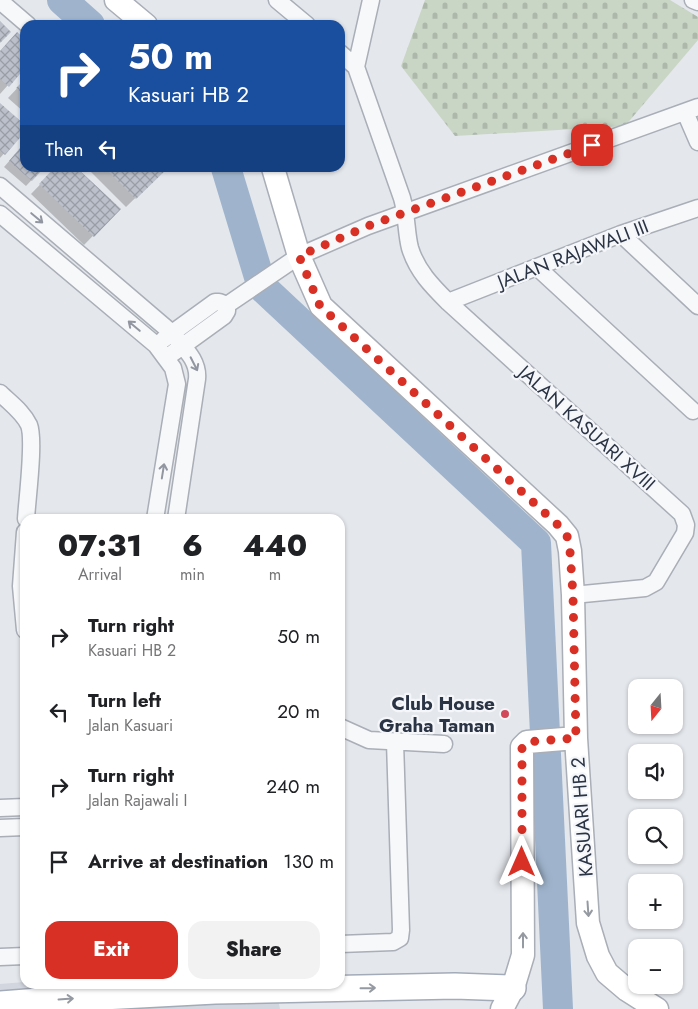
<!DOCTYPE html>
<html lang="en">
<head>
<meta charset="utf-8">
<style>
  :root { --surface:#fff; --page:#f2f2f2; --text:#202124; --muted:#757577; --accent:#d93025 }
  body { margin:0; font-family:Jost,sans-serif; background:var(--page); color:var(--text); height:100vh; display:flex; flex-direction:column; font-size:19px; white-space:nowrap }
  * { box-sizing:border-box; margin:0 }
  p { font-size:16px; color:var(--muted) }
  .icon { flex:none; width:28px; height:28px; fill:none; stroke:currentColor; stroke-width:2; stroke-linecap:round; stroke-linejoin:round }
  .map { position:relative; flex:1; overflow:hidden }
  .panel { position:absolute; left:20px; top:514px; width:325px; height:475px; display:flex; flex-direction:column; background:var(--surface); border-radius:15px; box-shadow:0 1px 4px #0004 }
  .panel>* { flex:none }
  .guide { position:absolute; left:20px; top:20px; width:325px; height:152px; border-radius:15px; box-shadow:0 1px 4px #0004; background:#1a4fa0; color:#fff; overflow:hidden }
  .needle { width:32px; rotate:198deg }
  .fabs { position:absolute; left:628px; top:679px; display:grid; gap:10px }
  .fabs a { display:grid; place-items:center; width:55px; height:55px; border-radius:10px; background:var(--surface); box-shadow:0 1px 4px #0004; font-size:25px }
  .pin { position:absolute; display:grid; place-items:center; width:42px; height:42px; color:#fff; margin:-21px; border-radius:10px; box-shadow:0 2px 8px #0006 }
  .me { position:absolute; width:55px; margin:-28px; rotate:0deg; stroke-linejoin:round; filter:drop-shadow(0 0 4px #0008) }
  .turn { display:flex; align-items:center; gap:18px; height:105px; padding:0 25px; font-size:22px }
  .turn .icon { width:65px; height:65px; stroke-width:2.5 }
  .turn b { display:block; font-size:35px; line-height:42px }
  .then { display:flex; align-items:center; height:48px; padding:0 25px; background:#0003; gap:10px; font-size:19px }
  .eta { display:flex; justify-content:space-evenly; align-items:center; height:85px; text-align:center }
  .eta b { font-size:30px; font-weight:800; line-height:35px }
  .cta { display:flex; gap:10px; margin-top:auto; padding:10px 25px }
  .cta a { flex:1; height:58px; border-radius:15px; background:var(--accent); color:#fff; font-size:20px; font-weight:800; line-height:58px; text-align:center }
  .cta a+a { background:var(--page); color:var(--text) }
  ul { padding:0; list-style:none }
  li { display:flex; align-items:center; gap:15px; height:75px; padding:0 25px }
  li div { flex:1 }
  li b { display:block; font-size:19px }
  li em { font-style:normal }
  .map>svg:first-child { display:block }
  .built { fill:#d2d6de }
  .cemetery { fill:url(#cemetery-stones) }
  .shadow { fill:#0003 }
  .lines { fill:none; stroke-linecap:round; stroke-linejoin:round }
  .river { stroke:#9fb4cc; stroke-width:30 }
  .building { fill:url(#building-cross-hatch) }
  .street-casing { stroke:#a9aeb7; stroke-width:19 }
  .secondary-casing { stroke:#a9aeb7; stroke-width:25 }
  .primary-casing { stroke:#a3abb8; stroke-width:28 }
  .street { stroke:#f7f8fa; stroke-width:16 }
  .secondary { stroke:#fff; stroke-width:22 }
  .primary { stroke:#fff; stroke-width:25 }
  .oneway { stroke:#9196a0 }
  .oneway2 { stroke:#959aa2 }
  .route { stroke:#d93025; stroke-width:9; stroke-dasharray:0 16.2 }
  .poi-dot { fill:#d1495b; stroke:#f4f6f9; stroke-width:2 }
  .labels { text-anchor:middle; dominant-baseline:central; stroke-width:4.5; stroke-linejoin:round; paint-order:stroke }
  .street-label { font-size:19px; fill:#2b3445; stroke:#f4f6f9 }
  .poi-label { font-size:19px; font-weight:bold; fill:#2b3445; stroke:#f4f6f9; text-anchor:end }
</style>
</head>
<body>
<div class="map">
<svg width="698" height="1009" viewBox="0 0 698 1009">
  <defs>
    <pattern id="cemetery-stones" width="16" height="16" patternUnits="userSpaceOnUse" patternTransform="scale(1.25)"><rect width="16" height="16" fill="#c9d6c5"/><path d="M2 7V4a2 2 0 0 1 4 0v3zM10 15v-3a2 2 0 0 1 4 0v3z" fill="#adb8ab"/></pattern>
    <pattern id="building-cross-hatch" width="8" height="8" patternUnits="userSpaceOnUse" patternTransform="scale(1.25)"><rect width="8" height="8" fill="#bbc0ca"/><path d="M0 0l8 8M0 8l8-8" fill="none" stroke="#989da6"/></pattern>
  </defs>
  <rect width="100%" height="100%" fill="#e4e7ec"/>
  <path class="built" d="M25,982V984H275L280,1009H0V984Z"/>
  <path class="cemetery" d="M425,0H670L698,17V40L625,126L455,136L401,66Z"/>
  <path class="shadow" d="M25,41V66L0,94V52Z
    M25,80V113L8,98Z
    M0,104L25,127V130L0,158Z
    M25,143V168H43L26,186L4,167Z
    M56,168H75L119,209L84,245L31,194Z
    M87,168H166L126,207Z"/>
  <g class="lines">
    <path class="river" d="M62,0L90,25
      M226,168L262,287L536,543L558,1009"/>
  </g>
  <path class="building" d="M0,21L11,32L0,43Z
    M17,32L25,39V68L9,87L0,79V51Z
    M25,79V96L16,88Z
    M0,103L25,125V132L5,155L0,150Z
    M25,142V168H44L32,181L9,161Z
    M54,168H77L121,209L94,237L39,184Z
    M105,168H168L136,199Z"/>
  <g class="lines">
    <g class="street-casing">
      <path id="street" d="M277,0L307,25
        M371,0L356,67L402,198C407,215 406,233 410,248C417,271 432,286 448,302L682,514L686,525L685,533L656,582L645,588L573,595
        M693,0L698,2
        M0,1L28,25
        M340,53L356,67
        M685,112L698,142
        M0,186L172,333C183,347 199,360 197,379L176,519
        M0,214L156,345L173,368L177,384L155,519
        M621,234L698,306
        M538,268L693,411
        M448,302L621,234L698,208
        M164,339L215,302H219L227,305
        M166,358L224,316L227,311V305L299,256L368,226L698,107
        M0,393C10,403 23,412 29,425C35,440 27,500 26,519
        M25,532L21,586L25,630
        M340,727L369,740L444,744
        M0,808L25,807
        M0,828L25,827
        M340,944L393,942L400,938L401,930L395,742
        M0,957L25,956"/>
    </g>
    <g class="secondary-casing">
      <path id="secondary" d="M116,0L146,25
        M273,168L299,256L321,306L558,525L567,536L570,551L573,595L576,738L588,923L598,956L607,973L627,990L657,1009
        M502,1009L513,988L523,955L522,747L527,742L576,738"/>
    </g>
    <g class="primary-casing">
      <path id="primary" d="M0,1004L65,999L215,991L455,986L513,988"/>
    </g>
    <use href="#street" class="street"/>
    <use href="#secondary" class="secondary"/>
    <use href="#primary" class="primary"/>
  </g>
  <defs><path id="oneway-shaft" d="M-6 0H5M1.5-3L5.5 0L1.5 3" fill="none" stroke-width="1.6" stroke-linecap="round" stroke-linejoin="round" transform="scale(1.25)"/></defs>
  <g class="oneway">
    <use href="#oneway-shaft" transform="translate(37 218) rotate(40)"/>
    <use href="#oneway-shaft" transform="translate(134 326) rotate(-140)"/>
    <use href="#oneway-shaft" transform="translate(194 364) rotate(63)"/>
    <use href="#oneway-shaft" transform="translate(163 471) rotate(-81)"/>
  </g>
  <g class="oneway2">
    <use href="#oneway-shaft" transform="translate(588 909) rotate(86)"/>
    <use href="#oneway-shaft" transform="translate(523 940) rotate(-90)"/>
    <use href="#oneway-shaft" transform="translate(368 988) rotate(-1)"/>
    <use href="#oneway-shaft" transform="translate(66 999) rotate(-4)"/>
  </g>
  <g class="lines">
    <path class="route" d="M522,862V748L527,742L576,738L573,595L570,551L567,536L558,525L320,306L299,256L368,226L592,145"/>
  </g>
  <circle class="poi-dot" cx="505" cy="714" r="5"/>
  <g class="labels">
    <g class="street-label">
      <text transform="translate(573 254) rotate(-21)">JALAN RAJAWALI III</text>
      <text transform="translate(587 428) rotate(42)">JALAN KASUARI XVIII</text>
      <text transform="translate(582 817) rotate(-94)">KASUARI HB 2</text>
    </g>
    <g class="poi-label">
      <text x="495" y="703">Club House<tspan x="495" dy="22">Graha Taman</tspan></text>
    </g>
  </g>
</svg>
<div class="fabs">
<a><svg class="needle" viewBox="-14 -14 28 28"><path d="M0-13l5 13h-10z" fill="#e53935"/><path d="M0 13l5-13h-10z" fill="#757577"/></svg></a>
<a><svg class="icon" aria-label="sound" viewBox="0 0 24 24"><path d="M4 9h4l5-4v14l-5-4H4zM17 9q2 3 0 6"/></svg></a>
<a><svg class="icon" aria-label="search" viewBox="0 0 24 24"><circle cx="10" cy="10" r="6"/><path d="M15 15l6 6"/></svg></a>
<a>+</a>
<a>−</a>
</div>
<div class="pin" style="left:592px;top:145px;background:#d93025"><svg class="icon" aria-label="arrive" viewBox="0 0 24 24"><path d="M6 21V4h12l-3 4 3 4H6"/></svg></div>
<svg class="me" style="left:522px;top:862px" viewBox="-20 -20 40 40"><path d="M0-17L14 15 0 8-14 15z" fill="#d93025" stroke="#fff" stroke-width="4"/></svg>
<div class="guide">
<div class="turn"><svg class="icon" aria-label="right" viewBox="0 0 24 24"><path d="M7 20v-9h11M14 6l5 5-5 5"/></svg><div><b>50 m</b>Kasuari HB 2</div></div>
<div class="then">Then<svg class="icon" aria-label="left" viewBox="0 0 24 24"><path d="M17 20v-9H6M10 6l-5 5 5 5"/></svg></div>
</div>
<section class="panel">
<div class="eta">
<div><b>07:31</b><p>Arrival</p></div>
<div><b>6</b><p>min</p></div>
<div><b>440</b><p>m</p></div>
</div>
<ul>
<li><svg class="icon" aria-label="right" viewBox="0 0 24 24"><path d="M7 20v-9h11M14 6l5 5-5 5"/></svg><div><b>Turn right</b><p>Kasuari HB 2</p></div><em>50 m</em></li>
<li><svg class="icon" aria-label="left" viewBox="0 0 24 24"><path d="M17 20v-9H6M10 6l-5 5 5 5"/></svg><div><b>Turn left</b><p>Jalan Kasuari</p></div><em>20 m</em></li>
<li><svg class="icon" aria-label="right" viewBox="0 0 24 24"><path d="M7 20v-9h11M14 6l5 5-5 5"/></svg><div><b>Turn right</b><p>Jalan Rajawali I</p></div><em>240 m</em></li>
<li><svg class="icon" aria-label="arrive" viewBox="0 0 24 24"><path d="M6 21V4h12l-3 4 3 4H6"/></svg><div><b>Arrive at destination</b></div><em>130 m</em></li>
</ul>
<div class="cta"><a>Exit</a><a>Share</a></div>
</section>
</div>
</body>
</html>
